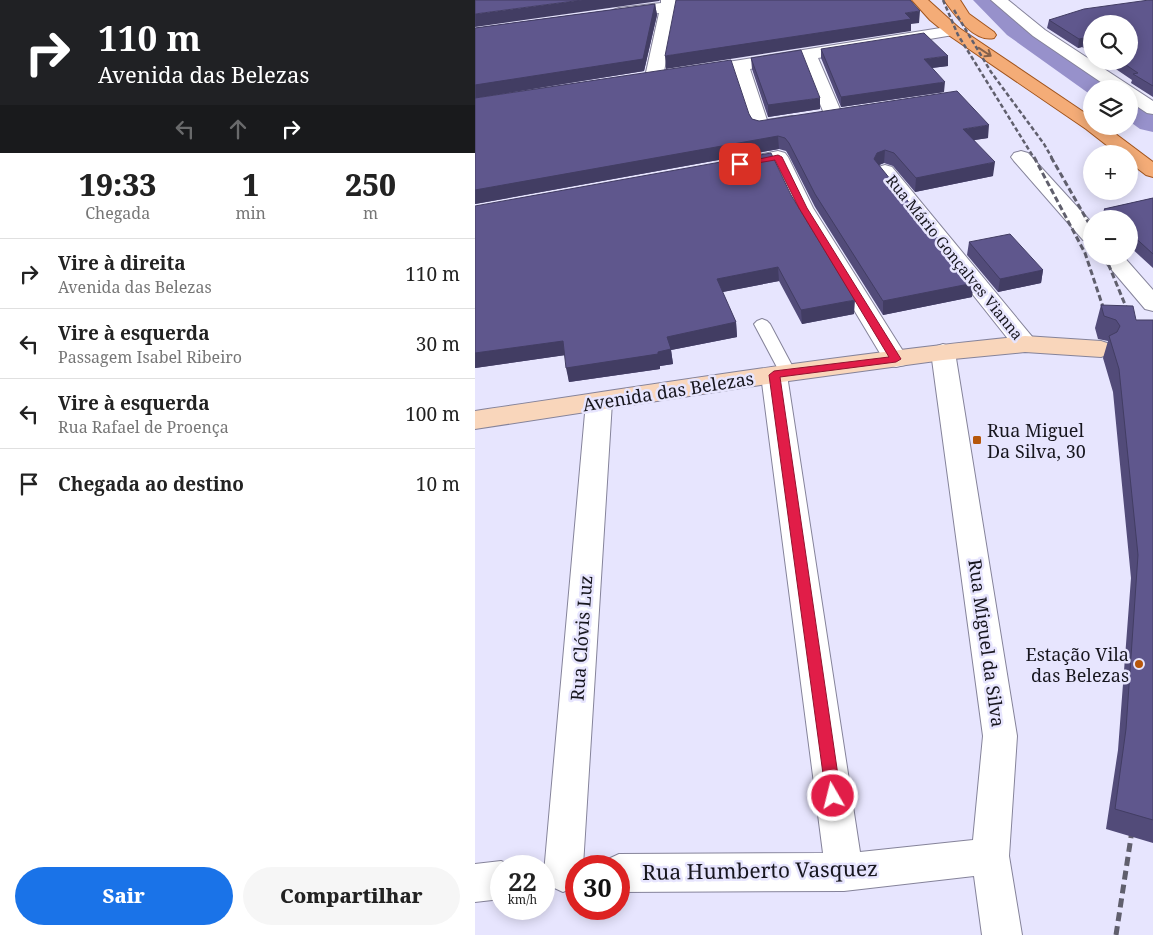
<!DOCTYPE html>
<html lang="pt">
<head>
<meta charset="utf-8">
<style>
  :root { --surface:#fff; --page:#f6f6f6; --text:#222; --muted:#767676; --line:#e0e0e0; --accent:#1a73e8 }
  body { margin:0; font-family:"Noto Serif",serif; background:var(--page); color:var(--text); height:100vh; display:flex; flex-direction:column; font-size:19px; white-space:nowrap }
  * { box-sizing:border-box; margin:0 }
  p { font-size:16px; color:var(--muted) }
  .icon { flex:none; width:28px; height:28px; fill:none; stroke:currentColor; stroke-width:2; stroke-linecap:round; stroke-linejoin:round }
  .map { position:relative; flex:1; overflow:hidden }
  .sheet { display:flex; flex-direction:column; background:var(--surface); width:475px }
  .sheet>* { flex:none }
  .guide { background:#202124; color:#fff; overflow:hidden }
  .controls { position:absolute; left:608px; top:15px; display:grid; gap:10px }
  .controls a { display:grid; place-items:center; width:55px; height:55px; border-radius:50%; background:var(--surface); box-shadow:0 2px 12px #0003; font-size:25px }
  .speed { position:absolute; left:15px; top:855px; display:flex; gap:10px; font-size:25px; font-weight:700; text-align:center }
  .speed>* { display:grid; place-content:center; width:65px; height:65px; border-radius:50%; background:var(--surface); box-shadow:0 2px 12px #0003; line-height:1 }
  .speed small { font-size:12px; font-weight:400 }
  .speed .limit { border:8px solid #d22; background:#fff; color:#111 }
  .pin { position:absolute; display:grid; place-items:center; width:42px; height:42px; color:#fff; margin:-21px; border-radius:10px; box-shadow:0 2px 8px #0006 }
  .me { position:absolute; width:55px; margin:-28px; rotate:352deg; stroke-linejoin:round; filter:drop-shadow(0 0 4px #0008) }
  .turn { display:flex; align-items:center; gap:18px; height:105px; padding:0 15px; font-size:22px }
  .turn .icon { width:65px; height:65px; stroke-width:2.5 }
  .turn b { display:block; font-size:35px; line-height:42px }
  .lanes { display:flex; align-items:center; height:48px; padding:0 15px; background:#0003; justify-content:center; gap:25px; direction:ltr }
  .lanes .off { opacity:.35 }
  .eta { display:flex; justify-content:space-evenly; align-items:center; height:85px; text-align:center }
  .eta b { font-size:30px; font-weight:800; line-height:35px }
  .button { display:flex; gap:10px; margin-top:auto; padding:10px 15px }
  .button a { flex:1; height:58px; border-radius:30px; background:var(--accent); color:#fff; font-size:20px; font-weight:800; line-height:58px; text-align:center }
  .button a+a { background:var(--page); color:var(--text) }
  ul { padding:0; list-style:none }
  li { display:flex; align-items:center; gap:15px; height:70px; padding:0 15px; border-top:1px solid var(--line) }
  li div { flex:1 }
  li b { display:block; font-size:19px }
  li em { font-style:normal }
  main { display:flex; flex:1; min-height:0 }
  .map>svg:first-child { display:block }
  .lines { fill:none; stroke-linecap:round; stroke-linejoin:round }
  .river { fill:#9791cb; fill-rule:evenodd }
  .lane-casing { stroke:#85839a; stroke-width:2 }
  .street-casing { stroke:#85839a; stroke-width:2 }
  .secondary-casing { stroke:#85839a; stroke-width:2 }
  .primary-casing { stroke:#a1541d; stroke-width:2 }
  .lane { fill:#fff; fill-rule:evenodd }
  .street { fill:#fff; fill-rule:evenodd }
  .secondary { fill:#f9d6bb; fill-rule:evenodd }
  .primary { fill:#f4ac77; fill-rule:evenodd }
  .rail-far2 { stroke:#605f6d; stroke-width:2.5; stroke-dasharray:4.5 2.5; stroke-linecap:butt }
  .rail-far1 { stroke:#605f6d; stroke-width:3; stroke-dasharray:6 3; stroke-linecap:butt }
  .rail { stroke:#605f6d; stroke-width:5; stroke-dasharray:9 5; stroke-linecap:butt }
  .wall { fill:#524b79 }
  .shaded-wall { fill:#423d63 }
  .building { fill:#5f578d; stroke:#423d63 }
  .oneway { stroke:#86614a }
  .route { fill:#e11d48; stroke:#92132f }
  .poi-dot { fill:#b6570b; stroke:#e7e5fe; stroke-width:2 }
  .labels { text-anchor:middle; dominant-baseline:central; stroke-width:5; stroke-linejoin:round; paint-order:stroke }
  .far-street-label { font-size:15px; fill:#17161e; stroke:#e7e5fe }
  .street-label { font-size:18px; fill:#17161e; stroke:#e7e5fe }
  .poi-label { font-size:18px; fill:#17161e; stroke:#e7e5fe; text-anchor:start }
  .near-street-label { font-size:21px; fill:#17161e; stroke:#e7e5fe }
</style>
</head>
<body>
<main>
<section class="sheet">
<div class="guide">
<div class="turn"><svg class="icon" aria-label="right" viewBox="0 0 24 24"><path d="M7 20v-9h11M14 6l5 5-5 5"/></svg><div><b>110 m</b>Avenida das Belezas</div></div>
<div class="lanes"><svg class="icon off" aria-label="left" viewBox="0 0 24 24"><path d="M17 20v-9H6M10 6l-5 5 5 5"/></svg><svg class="icon off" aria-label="ahead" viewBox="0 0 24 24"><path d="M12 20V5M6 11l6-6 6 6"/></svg><svg class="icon" aria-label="right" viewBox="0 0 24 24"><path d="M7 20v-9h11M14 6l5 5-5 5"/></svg></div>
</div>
<div class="eta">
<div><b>19:33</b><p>Chegada</p></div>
<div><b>1</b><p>min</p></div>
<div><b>250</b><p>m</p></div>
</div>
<ul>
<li><svg class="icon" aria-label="right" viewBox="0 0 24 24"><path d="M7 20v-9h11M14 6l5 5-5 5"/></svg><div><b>Vire à direita</b><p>Avenida das Belezas</p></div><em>110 m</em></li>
<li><svg class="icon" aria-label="left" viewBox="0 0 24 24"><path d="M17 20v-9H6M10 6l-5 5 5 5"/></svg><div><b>Vire à esquerda</b><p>Passagem Isabel Ribeiro</p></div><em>30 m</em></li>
<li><svg class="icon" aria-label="left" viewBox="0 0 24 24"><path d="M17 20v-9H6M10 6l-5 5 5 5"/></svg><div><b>Vire à esquerda</b><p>Rua Rafael de Proença</p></div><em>100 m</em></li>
<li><svg class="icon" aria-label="arrive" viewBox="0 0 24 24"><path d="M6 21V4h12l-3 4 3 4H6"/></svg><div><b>Chegada ao destino</b></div><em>10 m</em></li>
</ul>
<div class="button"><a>Sair</a><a>Compartilhar</a></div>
</section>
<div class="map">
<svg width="678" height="935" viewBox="0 0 678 935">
  <rect width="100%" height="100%" fill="#e7e5fe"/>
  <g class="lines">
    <path class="river" d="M498,0H531L554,21L643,82L648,89H616V95L532,35Z
      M654,93L667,96L678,104V132L665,129L654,121Z"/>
    <g class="lane-casing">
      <path id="lane" d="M287,319L292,321L295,324L321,373L319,377H307L305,373L279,324L282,321Z"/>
    </g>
    <g class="street-casing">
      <path id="street" d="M186,0H202L188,77L185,81L179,82L173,81L170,77L184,13L144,18L138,16L136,13L138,10L144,8L186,3Z
        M516,0H533L570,30L678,101V114L672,113L654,101V89H636L558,36Z
        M478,26L484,28L486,31L484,34L343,58L368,116L365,120L359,121L353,120L350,116L327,60L275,69L292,120L317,116L324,118L326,122L324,126C310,129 292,133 278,130L276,126L258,71L221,77L215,76L212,72L215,68L221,67Z
        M303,151L310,153L313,157L338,208L433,359L430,365L421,367L412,365L318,208L297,164L261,171L254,169L251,165L254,161Z
        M546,151L553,153L616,222V241L608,240L539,161L536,157L539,153Z
        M410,165L417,167L559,339L562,344L559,349L550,352L541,349L403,175L400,171L403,167Z
        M625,256H648L678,290V311L670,309Z
        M468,344L477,347L480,352L542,736L534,856L547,935H507L499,876L369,891L144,892V866H128L131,860L144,854L348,853L286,375L290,369L299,367L308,369L312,375L385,852L498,840L508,736L456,352L459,347Z
        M124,393L133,396L137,402L108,866H101V886L88,892L75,886L69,873L111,402L115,396Z
        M26,861L39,866H26V899L0,902V864Z"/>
    </g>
    <g class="secondary-casing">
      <path id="secondary" d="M550,336L626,341L635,344L638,349L635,354L626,357L550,352L468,360L299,383L0,429V411C183,384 366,354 550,336Z"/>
    </g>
    <g class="primary-casing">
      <path id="primary" d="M437,0H453L484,28L616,117V126H630L678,162V177L671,175L654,162V154H643L611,129L472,34L455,20Z
        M469,0H485L494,14L519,32L521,35L519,38C499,43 479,14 469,0Z"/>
    </g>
    <use href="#lane" class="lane"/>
    <use href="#street" class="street"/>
    <use href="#secondary" class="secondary"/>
    <use href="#primary" class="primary"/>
    <path class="rail-far2" d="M468,0L483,35L559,158
      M479,10L516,72L569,144L577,158"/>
    <path class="rail-far1" d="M559,157L610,253L632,319
      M576,157L616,227
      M630,256L656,319"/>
    <path class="rail" d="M641,935L658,824"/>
  </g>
  <path class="wall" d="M678,0V97L656,83L657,80L629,61H654L616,24V53L607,47L603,48L572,28L574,20Z
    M180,4L182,15L169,71L2,98L274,114L277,119L284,121L513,138L499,140L518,176L440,192L418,166L409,163L404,165L497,297L408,315L340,207L314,156L311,151L304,149L0,204V28Z
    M346,49L473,66L457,68L469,92L366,107L346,58Z
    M276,58L345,109L293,117L277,69Z
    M316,195L379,314L327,324L304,281L247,292L261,322L262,337L196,350L198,364L185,366V369L94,382L90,355L0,368V206Z
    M678,198V268L654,246V219H627L629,209Z
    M494,242L568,270L566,283L523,292L492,255Z
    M626,305L661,320H678V843L631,829L643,750L656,578L638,392L628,358L633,341L623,339L620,328Z"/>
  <path class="shaded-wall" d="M107,0H185L184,1L0,27V14Z
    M180,4L182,15L169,71L0,98V85Z
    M445,11L444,23L436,24V31L191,69L190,56L430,13Z
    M609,38L607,47L603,48L604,39Z
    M473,56V66L448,69L449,59Z
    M470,82L469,92L366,107V97Z
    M345,98V109L293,117V105Z
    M514,125L513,138L487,142L488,129Z
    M303,136L304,149L0,204V190Z
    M410,150L409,163L402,166L399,159L402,153Z
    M520,162L518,176L440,192L441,178Z
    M303,267L304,281L243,293L242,279Z
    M568,270L566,283L523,292L525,279Z
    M499,283L497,297L408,315V301Z
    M380,300L379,314L327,324L326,310Z
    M261,322L262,337L196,350L198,364L185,366V369L94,382L91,368L183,352L192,337Z
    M88,341L91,355L0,368V353Z"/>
  <path class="building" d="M0,0H107L0,14Z
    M201,0H435L445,11L430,13L436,19L190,56Z
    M674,0H678V86L658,74L663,73L645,61H654V24H616V43L609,38L604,39L574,20L609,9Z
    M180,4L168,59L0,85V28Z
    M449,33L473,56L449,59L470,82L366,97L346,49Z
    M326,50L345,98L293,105L276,58Z
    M256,60L274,114L277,119L284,121L482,91L514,125L488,129L520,162L441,178L419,153L410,150L402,153L399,159L499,283L408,301L340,194L314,143L310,138L303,136L0,190V98Z
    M296,153L316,195L380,300L326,310L303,267L242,279L261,322L192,337L196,349L183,352V354L91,368L88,341L0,353V206Z
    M678,198V254L654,232V219H640L629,209Z
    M535,234L568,270L525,279L494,242Z
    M626,305L658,306L661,320H678V820L640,809L651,729L663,555L644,369L634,336L642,332L645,326L641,320L629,316Z"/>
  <defs><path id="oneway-shaft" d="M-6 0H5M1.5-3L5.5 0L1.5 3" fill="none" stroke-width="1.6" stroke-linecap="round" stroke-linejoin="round" transform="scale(1.25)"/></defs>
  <use class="oneway" href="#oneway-shaft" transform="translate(510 52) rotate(34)"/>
  <path class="route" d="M303,155L307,157L332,208L426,359L421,362L305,377L366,796L363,801L358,803L353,801L351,796L294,375L299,371L414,357L324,208L300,160L265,166L261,164Z"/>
  <g class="poi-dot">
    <rect x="497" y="435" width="10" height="10" rx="2.5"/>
    <circle cx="664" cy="664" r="5"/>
  </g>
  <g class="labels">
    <g class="far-street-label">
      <text transform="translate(480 257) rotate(51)">Rua Mário Gonçalves Vianna</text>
    </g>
    <g class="street-label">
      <text transform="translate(193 391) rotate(-9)">Avenida das Belezas</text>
      <text transform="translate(106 638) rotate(-86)">Rua Clóvis Luz</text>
      <text transform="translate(512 643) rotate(82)">Rua Miguel da Silva</text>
    </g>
    <g class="poi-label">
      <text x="512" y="430">Rua Miguel<tspan x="512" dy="21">Da Silva, 30</tspan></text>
      <text x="654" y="654" text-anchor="end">Estação Vila<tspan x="654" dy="21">das Belezas</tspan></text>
    </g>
    <g class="near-street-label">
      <text transform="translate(285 870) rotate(-1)">Rua Humberto Vasquez</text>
    </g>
  </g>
</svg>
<div class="controls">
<a><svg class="icon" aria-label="search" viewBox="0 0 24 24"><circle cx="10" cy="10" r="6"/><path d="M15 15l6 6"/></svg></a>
<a><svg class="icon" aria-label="layers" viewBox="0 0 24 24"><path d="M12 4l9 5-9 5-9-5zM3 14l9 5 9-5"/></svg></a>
<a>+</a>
<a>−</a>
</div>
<div class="speed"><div>22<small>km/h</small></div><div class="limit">30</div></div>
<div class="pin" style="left:265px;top:164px;background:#d93025"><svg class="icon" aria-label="arrive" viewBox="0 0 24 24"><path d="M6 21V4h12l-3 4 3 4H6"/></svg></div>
<svg class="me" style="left:358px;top:796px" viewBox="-20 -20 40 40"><circle r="17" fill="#e11d48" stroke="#fff" stroke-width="3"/><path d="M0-11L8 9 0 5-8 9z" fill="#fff"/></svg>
</div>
</main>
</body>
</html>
